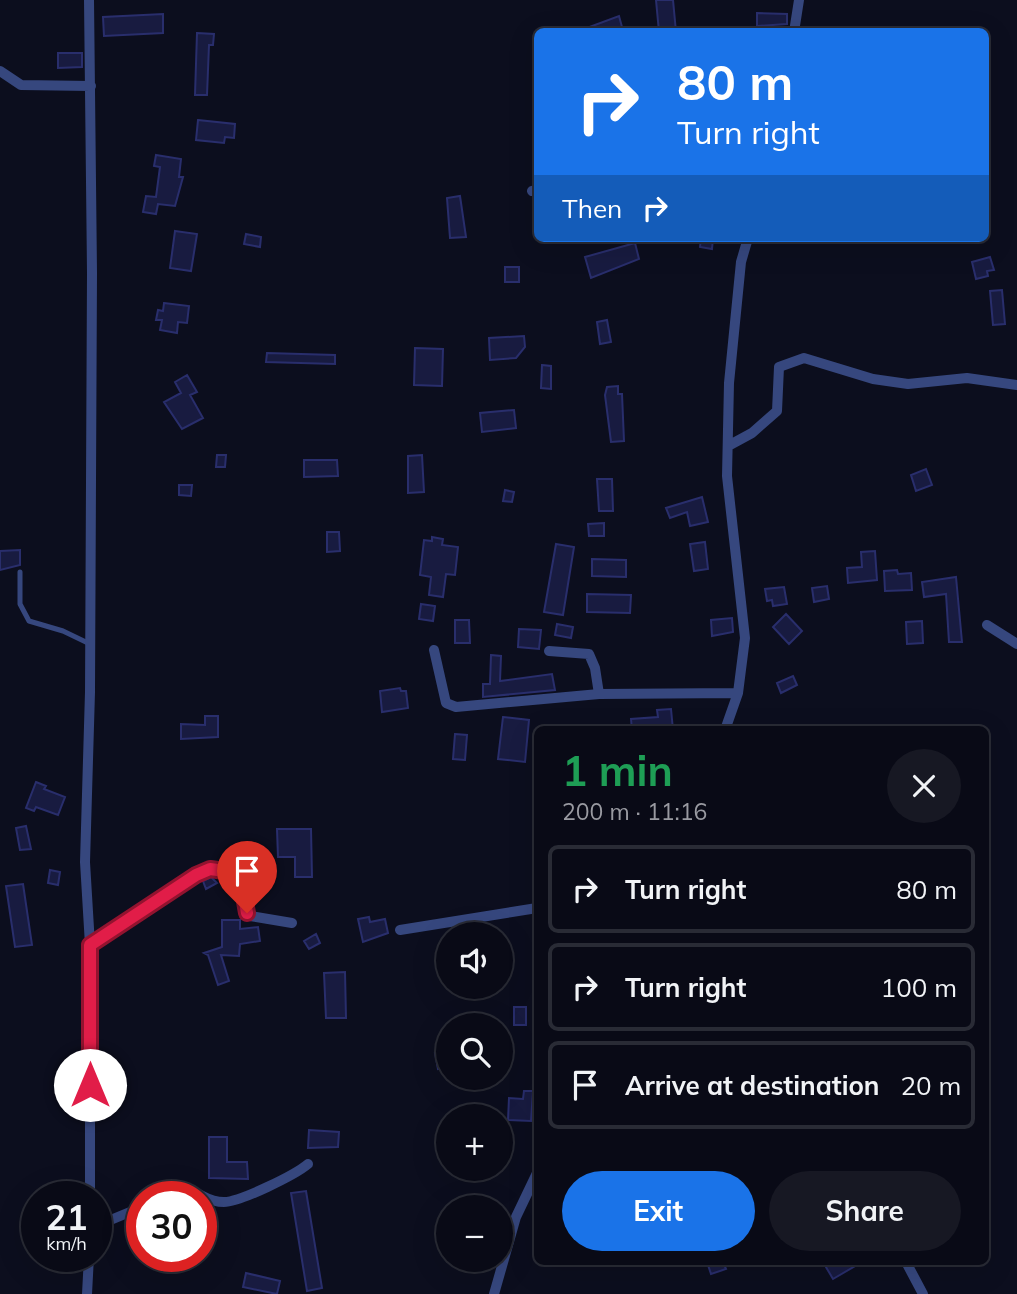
<!DOCTYPE html>
<html lang="en">
<head>
<meta charset="utf-8">
<style>
  :root { --surface:#090a16; --page:#171823; --text:#f1f3f6; --muted:#999aa1; --line:#292b35; --accent:#1a73e8 }
  body { margin:0; font-family:Mulish,sans-serif; background:var(--page); color:var(--text); height:100vh; display:flex; flex-direction:column; font-size:26px; white-space:nowrap }
  * { box-sizing:border-box; margin:0 }
  p { font-size:23px; color:var(--muted) }
  .icon { flex:none; width:38px; height:38px; fill:none; stroke:currentColor; stroke-width:2; stroke-linecap:round; stroke-linejoin:round }
  .map { position:relative; flex:1; overflow:hidden }
  .sheet { position:absolute; left:534px; top:726px; width:455px; height:539px; display:flex; flex-direction:column; background:var(--surface); border-radius:10px; box-shadow:0 7px 28px #0002,0 0 0 2px var(--line) }
  .sheet>* { flex:none }
  .top-card { position:absolute; left:534px; top:28px; width:455px; height:214px; border-radius:10px; box-shadow:0 7px 28px #0002,0 0 0 2px var(--line); background:#1a73e8; color:#fff; overflow:hidden }
  .tools { position:absolute; left:436px; top:922px; display:grid; gap:14px }
  .tools a { display:grid; place-items:center; width:77px; height:77px; border-radius:50%; background:var(--surface); box-shadow:0 7px 28px #0002,0 0 0 2px var(--line); font-size:35px }
  .speed { position:absolute; left:21px; top:1181px; display:flex; gap:14px; font-size:35px; font-weight:700; text-align:center }
  .speed>* { display:grid; place-content:center; width:91px; height:91px; border-radius:50%; background:var(--surface); box-shadow:0 7px 28px #0002,0 0 0 2px var(--line); line-height:1 }
  .speed small { font-size:18px; font-weight:400 }
  .speed .limit { border:10px solid #d22; background:#fff; color:#111 }
  .pin { position:absolute; display:grid; place-items:center; width:60px; height:60px; color:#fff; margin:-72px -30px; border-radius:50% 50% 50% 0; rotate:-45deg; box-shadow:0 0 7px #0007 }
  .pin .icon { rotate:45deg }
  .me { position:absolute; width:77px; margin:-38px; rotate:0deg; stroke-linejoin:round; filter:drop-shadow(0 0 5px #0008) }
  .turn { display:flex; align-items:center; gap:24px; height:147px; padding:0 28px; font-size:32px }
  .turn .icon { width:91px; height:91px; stroke-width:2.5 }
  .turn b { display:block; font-size:49px; line-height:60px }
  .then { display:flex; align-items:center; height:66px; padding:0 28px; background:#0003; gap:14px; font-size:26px }
  .round { display:grid; place-items:center; flex:none; width:74px; height:74px; border-radius:37px; background:var(--page) }
  .overview { display:flex; align-items:center; justify-content:space-between; height:119px; padding:0 28px }
  h1 { font-size:42px; font-weight:700; line-height:52px; color:#1e9e55 }
  .primary-button { display:flex; gap:14px; margin-top:auto; padding:14px 28px }
  .primary-button a { flex:1; height:80px; border-radius:42px; background:var(--accent); color:#fff; font-size:28px; font-weight:700; line-height:80px; text-align:center }
  .primary-button a+a { background:var(--page); color:var(--text) }
  ul { padding:0; list-style:none }
  li { display:flex; align-items:center; gap:21px; height:88px; margin:0 14px 10px; padding:0 14px; border:4px solid var(--line); border-radius:10px }
  li div { flex:1 }
  li b { display:block; font-size:26px }
  li em { font-style:normal }
  .map>svg:first-child { display:block }
  .building { fill:#181b40; stroke:#292e6c; stroke-width:2 }
  .lines { fill:none; stroke-linecap:round; stroke-linejoin:round }
  .lane { stroke:#36477e; stroke-width:5 }
  .street { stroke:#36477e; stroke-width:10 }
  .route-casing { stroke:#92132f; stroke-width:18 }
  .route { stroke:#e11d48; stroke-width:12 }
</style>
</head>
<body>
<div class="map">
<svg width="1017" height="1294" viewBox="0 0 1017 1294">
  <rect width="100%" height="100%" fill="#0c0e1e"/>
  <path class="building" d="M656,0H673L676,32H659Z
    M757,13L787,14V24L757,26Z
    M163,14V33L104,36L103,17Z
    M619,16L622,27L618,28L619,32H576Z
    M197,33L214,34L213,45H209L207,95H195Z
    M58,53H82V67L58,68Z
    M198,120L235,124L234,138L225,137L224,143L196,140Z
    M156,155L181,159L179,177H183L175,206L158,204L156,214L143,212L146,196L156,197L160,167L154,166Z
    M460,196L466,237L450,238L447,198Z
    M175,231L197,234L191,271L170,268Z
    M246,234L261,237L260,247L244,244Z
    M701,238H713L712,249L700,247Z
    M635,243L639,259L591,278L585,257Z
    M990,257L994,270L987,271L988,276L976,279L972,262Z
    M505,267H519V282H505Z
    M1002,290L1005,324L993,325L990,291Z
    M164,303L189,306L187,323L178,322L177,333L160,330L162,320H156L158,310L163,311Z
    M607,320L611,342L600,344L597,322Z
    M524,336L525,347L516,358L490,360L489,338Z
    M415,348L443,349L442,386L414,385Z
    M267,353L335,355V364L266,362Z
    M542,365L551,366V389L541,388Z
    M187,375L197,392L190,395L203,418L182,429L164,402L181,393L175,382Z
    M618,386V394H622L624,441L611,442L605,395L607,387Z
    M514,410L516,428L482,432L480,413Z
    M217,455H226L225,467H216Z
    M422,455L424,492L408,493V456Z
    M304,460H337L338,476L304,477Z
    M926,469L932,485L916,491L911,475Z
    M597,479H612L613,511H599Z
    M179,485H192L191,496L179,495Z
    M505,490L514,492L512,502L503,501Z
    M702,497L708,522L690,526L687,512L670,518L666,508Z
    M604,523V536H589L588,524Z
    M327,532H339L340,551L327,552Z
    M432,537L443,539L442,545L458,547L455,575L446,574L443,597L429,595L431,577L420,575L424,540L432,541Z
    M705,542L708,569L694,571L690,544Z
    M556,544L574,547L563,615L544,612Z
    M20,550V565L0,570V551Z
    M875,551L877,580L848,583L847,568L862,567L861,552Z
    M592,559L626,560V577L592,576Z
    M897,570L898,574L911,573L912,590L885,591L884,571Z
    M956,577L962,642H949L946,594L924,597L922,582Z
    M827,586L829,599L814,602L812,588Z
    M784,587L787,604L773,606L772,600L767,601L765,589Z
    M587,594L631,595L630,613L587,612Z
    M421,604L435,606L433,621L419,619Z
    M786,614L802,631L789,644L773,627Z
    M732,618L733,632L712,636L711,620Z
    M455,620H469L470,643H455Z
    M922,621L923,643L907,644L906,622Z
    M557,624L573,627L571,638L555,635Z
    M519,629L541,630L539,649L518,647Z
    M491,655L501,656L500,681L552,674L555,690L483,697V684H490Z
    M793,676L797,685L781,693L777,683Z
    M400,688L401,691H406L408,708L382,712L380,691Z
    M671,709L673,730H632L631,719L658,717L657,710Z
    M205,716H218V737L181,739V724L205,725Z
    M503,717L529,720L525,762L498,759Z
    M455,734L467,735L465,760L453,759Z
    M36,782L46,786L44,789L65,797L58,815L36,807L34,811L26,808Z
    M26,826L31,849L20,850L16,828Z
    M277,829H311L312,877H295V857H278Z
    M50,870L60,872L58,885L48,883Z
    M211,877L217,883L206,889L203,881Z
    M23,884L32,945L15,947L6,886Z
    M369,917L370,922L385,919L388,933L363,942L358,919Z
    M222,920H240V929L258,927L260,941L240,944L239,956L221,955L229,981L218,985L208,955L204,953L222,947Z
    M316,934L320,943L309,949L304,941Z
    M345,972L346,1018H326L324,973Z
    M514,1007H526V1025H514Z
    M448,1050V1067L438,1069L435,1053Z
    M524,1091H533L531,1121L508,1120L509,1098L523,1099Z
    M309,1130L339,1132L338,1147L308,1148Z
    M209,1137H227V1162H247L248,1179L209,1178Z
    M306,1191L322,1288L307,1291L291,1193Z
    M707,1262H723L726,1269L711,1274Z
    M823,1262H862L833,1279Z
    M246,1273L280,1281L277,1294L243,1287Z"/>
  <g class="lines">
    <path class="lane" d="M20,572V604L29,621L63,631L90,644"/>
    <path class="street" d="M89,0L92,273L90,692L85,862L90,945V1197
      M794,32L799,0
      M0,71L21,85L91,86
      M532,191L537,190
      M728,446L752,433L777,411L779,367L804,358L873,379L908,384L967,378L1017,385
      M987,625L1017,644
      M434,650L446,703L456,707L599,694L738,693
      M549,651L589,654L595,668L599,694
      M725,730L738,693L745,638L727,476L729,383L741,262L748,238
      M400,930L537,908
      M90,945L196,875L210,869L240,873L242,894L250,916L292,923
      M167,1197C201,1182 198,1202 224,1202C240,1202 295,1175 308,1164
      M96,1226L142,1207
      M906,1262L923,1294
      M87,1294L89,1256
      M494,1294L516,1217L537,1173"/>
  </g>
  <g class="lines">
    <g class="route-casing">
      <path id="route" d="M90,1085V945L196,875L210,869L240,873L247,913"/>
    </g>
    <use href="#route" class="route"/>
  </g>
</svg>
<div class="tools">
<a><svg class="icon" aria-label="sound" viewBox="0 0 24 24"><path d="M4 9h4l5-4v14l-5-4H4zM17 9q2 3 0 6"/></svg></a>
<a><svg class="icon" aria-label="search" viewBox="0 0 24 24"><circle cx="10" cy="10" r="6"/><path d="M15 15l6 6"/></svg></a>
<a>+</a>
<a>−</a>
</div>
<div class="speed"><div>21<small>km/h</small></div><div class="limit">30</div></div>
<div class="pin" style="left:247px;top:913px;background:#d93025"><svg class="icon" aria-label="arrive" viewBox="0 0 24 24"><path d="M6 21V4h12l-3 4 3 4H6"/></svg></div>
<svg class="me" style="left:90px;top:1085px" viewBox="-20 -20 40 40"><circle r="19" fill="#fff"/><path d="M0-13L10 11 0 6-10 11z" fill="#e11d48"/></svg>
<div class="top-card">
<div class="turn"><svg class="icon" aria-label="right" viewBox="0 0 24 24"><path d="M7 20v-9h11M14 6l5 5-5 5"/></svg><div><b>80 m</b>Turn right</div></div>
<div class="then">Then<svg class="icon" aria-label="right" viewBox="0 0 24 24"><path d="M7 20v-9h11M14 6l5 5-5 5"/></svg></div>
</div>
<section class="sheet">
<div class="overview"><div><h1>1 min</h1><p>200 m · 11:16</p></div><a class="round"><svg class="icon" aria-label="close" viewBox="0 0 24 24"><path d="M6 6l12 12M18 6L6 18"/></svg></a></div>
<ul>
<li><svg class="icon" aria-label="right" viewBox="0 0 24 24"><path d="M7 20v-9h11M14 6l5 5-5 5"/></svg><div><b>Turn right</b></div><em>80 m</em></li>
<li><svg class="icon" aria-label="right" viewBox="0 0 24 24"><path d="M7 20v-9h11M14 6l5 5-5 5"/></svg><div><b>Turn right</b></div><em>100 m</em></li>
<li><svg class="icon" aria-label="arrive" viewBox="0 0 24 24"><path d="M6 21V4h12l-3 4 3 4H6"/></svg><div><b>Arrive at destination</b></div><em>20 m</em></li>
</ul>
<div class="primary-button"><a>Exit</a><a>Share</a></div>
</section>
</div>
</body>
</html>
